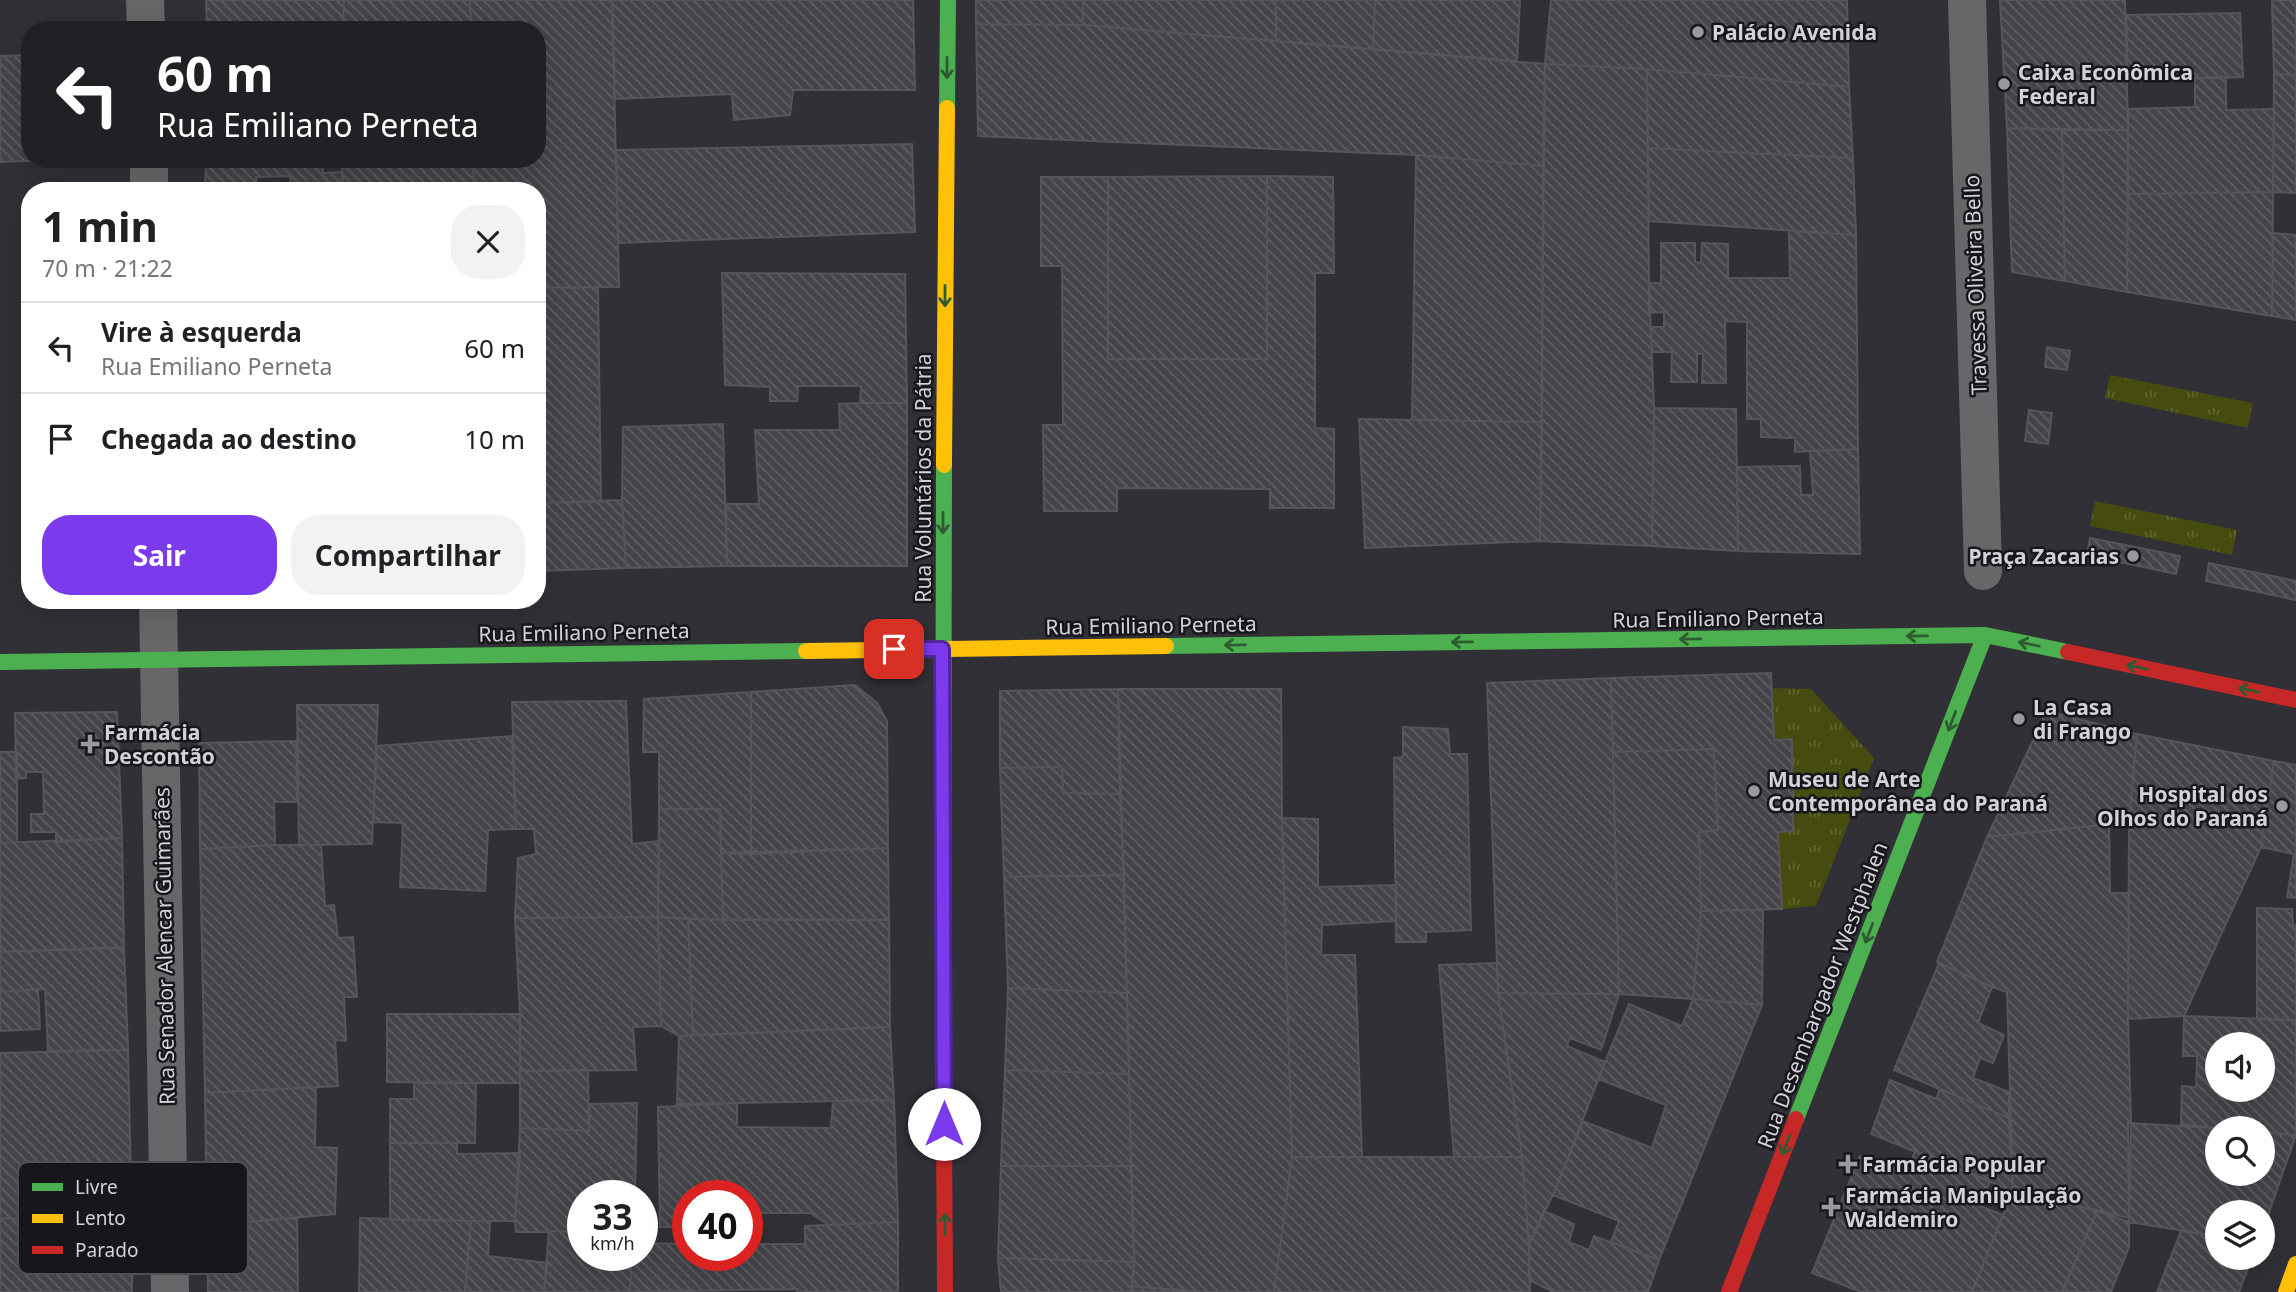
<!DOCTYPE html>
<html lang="pt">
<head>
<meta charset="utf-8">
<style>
  :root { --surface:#fff; --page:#f2f2f2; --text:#202124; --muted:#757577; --line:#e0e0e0; --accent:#7c3aed }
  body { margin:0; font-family:"Noto Sans",sans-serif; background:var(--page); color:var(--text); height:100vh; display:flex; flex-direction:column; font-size:26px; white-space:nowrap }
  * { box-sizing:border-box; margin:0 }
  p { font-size:23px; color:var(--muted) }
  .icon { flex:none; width:38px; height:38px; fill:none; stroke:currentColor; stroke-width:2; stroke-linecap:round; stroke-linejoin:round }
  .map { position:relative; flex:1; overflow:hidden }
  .details { position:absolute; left:21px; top:182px; width:525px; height:427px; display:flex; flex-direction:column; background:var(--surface); border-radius:28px; box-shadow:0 7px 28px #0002 }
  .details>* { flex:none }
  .guide { position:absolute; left:21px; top:21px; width:525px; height:147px; border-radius:28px; box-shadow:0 7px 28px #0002; background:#202124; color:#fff; overflow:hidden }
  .tools { position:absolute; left:2205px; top:1032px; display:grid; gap:14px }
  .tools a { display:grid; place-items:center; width:70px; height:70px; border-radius:50%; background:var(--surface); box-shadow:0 7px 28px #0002; font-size:35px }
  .speed { position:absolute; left:567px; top:1180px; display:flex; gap:14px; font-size:35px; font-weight:700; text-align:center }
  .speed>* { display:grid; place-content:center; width:91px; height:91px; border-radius:50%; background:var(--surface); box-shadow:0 7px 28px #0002; line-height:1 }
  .speed small { font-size:18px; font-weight:400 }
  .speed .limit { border:10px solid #d22; background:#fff; color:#111 }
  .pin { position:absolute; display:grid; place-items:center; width:60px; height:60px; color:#fff; margin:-30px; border-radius:14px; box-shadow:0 4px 10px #0006 }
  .me { position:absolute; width:77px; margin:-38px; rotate:0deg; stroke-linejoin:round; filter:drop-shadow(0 0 5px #0008) }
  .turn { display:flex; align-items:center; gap:24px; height:147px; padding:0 21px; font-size:32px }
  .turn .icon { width:91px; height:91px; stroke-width:2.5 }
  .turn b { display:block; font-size:49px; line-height:60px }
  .round { display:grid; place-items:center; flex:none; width:74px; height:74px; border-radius:28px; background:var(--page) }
  .overview { display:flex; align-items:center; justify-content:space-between; height:119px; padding:0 21px }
  h1 { font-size:42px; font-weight:700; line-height:52px }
  .primary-button { display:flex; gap:14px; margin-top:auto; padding:14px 21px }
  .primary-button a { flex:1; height:80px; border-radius:28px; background:var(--accent); color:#fff; font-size:28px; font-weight:700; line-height:80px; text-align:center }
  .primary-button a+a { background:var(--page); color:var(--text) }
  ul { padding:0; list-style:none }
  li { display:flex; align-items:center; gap:21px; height:91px; padding:0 21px; border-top:2px solid var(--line) }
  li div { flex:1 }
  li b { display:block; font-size:26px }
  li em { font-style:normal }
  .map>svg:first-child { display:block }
  .grass { fill:url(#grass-tufts) }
  .building { fill:url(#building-back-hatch); stroke:#56565a; stroke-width:2; fill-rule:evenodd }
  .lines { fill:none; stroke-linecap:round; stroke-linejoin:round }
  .street { stroke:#686668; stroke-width:38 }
  .fast { stroke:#4caf50; stroke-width:16 }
  .slow { stroke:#ffc107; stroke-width:16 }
  .jam { stroke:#c62828; stroke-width:16 }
  .oneway { stroke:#2f5b33 }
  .route-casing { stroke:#51269a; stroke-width:18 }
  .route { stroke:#7c3aed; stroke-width:12 }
  .poi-dot { fill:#9999a0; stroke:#17171b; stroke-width:2.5 }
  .labels { text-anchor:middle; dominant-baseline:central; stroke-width:5; stroke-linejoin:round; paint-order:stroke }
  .poi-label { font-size:21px; font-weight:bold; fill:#d2d2d9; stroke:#17171b; text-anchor:start }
  .street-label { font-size:21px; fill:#d2d2d9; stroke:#17171b }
  .key { fill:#17171b; stroke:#4f4f54; stroke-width:2 }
  .key-label { font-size:19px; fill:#d2d2d9 }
</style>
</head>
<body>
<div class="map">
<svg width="2296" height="1292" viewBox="0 0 2296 1292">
  <defs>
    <pattern id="grass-tufts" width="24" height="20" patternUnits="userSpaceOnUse" patternTransform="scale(1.75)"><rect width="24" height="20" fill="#464c10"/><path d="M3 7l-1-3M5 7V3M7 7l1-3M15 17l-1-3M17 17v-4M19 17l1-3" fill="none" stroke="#606532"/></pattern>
    <pattern id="building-back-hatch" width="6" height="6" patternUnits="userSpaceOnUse" patternTransform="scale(1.75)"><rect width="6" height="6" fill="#444449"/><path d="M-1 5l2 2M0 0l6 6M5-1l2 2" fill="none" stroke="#5e5e63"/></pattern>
  </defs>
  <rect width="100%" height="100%" fill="#303036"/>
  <path class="grass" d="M2110,375L2253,403L2248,428L2105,398Z
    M2095,501L2237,530L2232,555L2090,526Z
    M1773,688L1811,689L1874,758L1816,906L1782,909L1778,832L1793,831L1774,740Z"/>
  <path class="building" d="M206,0H344L343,30H207Z
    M344,0H470L471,30H343Z
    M470,0H612L619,287L537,288V191H474L473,159H537V30H471Z
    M612,0H913L915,90H793L790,115L734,120L732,94L615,99Z
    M976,0H1083V25L976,24Z
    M1083,0H1276V41L1083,25Z
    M1276,0H1375L1373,49L1276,41Z
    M1375,0H1520L1517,61L1373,49Z
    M1551,0H1847L1849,87L1647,69L1545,64Z
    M2000,0H2125L2128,130L2007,128Z
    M2272,0H2296V75L2274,74Z
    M2240,13L2243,77L2128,81L2126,15Z
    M976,24L1083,25L1545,64L1543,166L1416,155L978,136Z
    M30,55V159H69L0,162V56Z
    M1545,64L1647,69L1649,283L1654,408L1652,546L1540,541Z
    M1647,69L1849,87L1853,158L1648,148Z
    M2274,74L2296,75V193L2273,192Z
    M2226,77V110L2274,109L2273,192L2128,194V109L2195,107V78Z
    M2007,128L2062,130L2065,281L2012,272Z
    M2062,130H2128L2127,292L2065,281Z
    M912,144L915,232L618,243L616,150Z
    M1648,148L1853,158L1856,235L1649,221Z
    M1416,155L1543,166L1542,422L1412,420Z
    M206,159H322L323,173L342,172L343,191H291L290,176L256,177L257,191H205Z
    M342,159H473L474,191H343Z
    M1267,176L1333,177L1334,273H1315V428L1334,429V508H1270V489L1117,488V511H1044L1043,425H1063L1062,266H1041V177H1108V359H1267Z
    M1267,176V359H1108V177Z
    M2273,192L2272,316L2127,292L2128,194Z
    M1789,231L1856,235L1858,449L1795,452V438L1761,437V419H1747V322L1725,321L1726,383H1702L1703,354H1697V382H1671L1672,352H1652L1651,327H1664V312L1649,313V283H1661V243H1695V262L1701,263L1702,243L1728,244V278H1790Z
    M2273,233L2296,235V320L2272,316Z
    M722,273L905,274L907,403H860L861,386H798L797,401H770V387L725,385Z
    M598,287L601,502L537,503V288Z
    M2047,347L2070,351L2067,370L2045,367Z
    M860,403H907V566H727L726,504H759L755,430H840L839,404Z
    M1654,408L1736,409L1738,551L1652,546Z
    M2029,410L2052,413L2048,444L2025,441Z
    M1359,419L1542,422L1540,541L1365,548Z
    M723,424L727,566L626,568L622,500L623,427Z
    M1858,449L1860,554L1738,551L1737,467L1800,466L1801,495H1813L1810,451Z
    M622,500L626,568L537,571V503Z
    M2090,538L2180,556L2176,574L2087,555Z
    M2209,563L2296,581V600L2206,581Z
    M1771,673L1774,740L1792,739L1793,831L1778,832L1782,909L1701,911L1699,832L1718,830L1714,749L1613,752L1611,678Z
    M1611,678L1619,994L1498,993L1487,683Z
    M855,685L877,703L887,721L888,848L751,854V692Z
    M1118,689L1120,794L1063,793L1062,767L1000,768V691Z
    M1118,689H1281L1282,818L1292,1157L1274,1292H1199L1132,1286L1134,1262L1129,1074Z
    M751,692V854L721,853L720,809H659V752H643L644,699Z
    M626,701L632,844L659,841L658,917L515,918L518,858L536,854L534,829H516L512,702Z
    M297,705H378L372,844L299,845Z
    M2047,711L2137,734L2129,822L1987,837Z
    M117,712L122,838L56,842V832H31V814H44L43,772H26V778L16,779L15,713Z
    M1403,727L1448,729L1450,754H1467L1471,930L1426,932V942H1396L1394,758L1403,757Z
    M2137,734L2274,761L2261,847L2184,1016L2128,1019L2129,822Z
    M512,736L516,829L488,830L485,891L400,887L403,823L373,822L377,746Z
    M296,741L297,802H274L275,845L200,849L199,743Z
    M1714,749L1718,830L1699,832L1701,911L1693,999L1619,994L1613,752Z
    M0,752H17V843H0Z
    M2274,761L2296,765V898L2287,897L2294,854L2261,847Z
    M1062,767L1063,793L1120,794L1124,875L1004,877L1000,768Z
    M659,809H720L723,920L658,917Z
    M1282,818L1318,819V887L1396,885V921L1322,925L1321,955H1355L1362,1157H1292Z
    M2109,824L2110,893H2129L2128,1019L2131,1122L2129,1218L2013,1191L2007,992L1992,987L1937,962L1987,837Z
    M122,838L124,948L0,952V843Z
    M275,845H321L325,906L334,905L338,938L353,937L357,997H344L346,1041L335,1040L338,1086L205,1093L200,849Z
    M888,848L889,920H723L721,853Z
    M1124,875L1127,993L1008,988L1004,877Z
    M2257,908L2292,909L2293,925H2296V1020L2257,1019Z
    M1763,910L1762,1005L1693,999L1701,911Z
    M658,917L661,1026L633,1027L636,1070L520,1071V1014L515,918Z
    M658,917L688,919L693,1035L679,1036L661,1026Z
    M688,919L889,920L890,1027L693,1035Z
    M124,947L128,1050L48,1051L45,989L0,992V952Z
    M1497,963L1498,993L1522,1157H1454L1439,965Z
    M1939,963L1992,987L1978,1023L2004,1035L1993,1063L1980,1058L1973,1078L2009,1092V1118L1894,1070Z
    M1008,988L1127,993L1129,1074L1005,1070Z
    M38,989L40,1029L0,1031V992Z
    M1498,993L1619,994L1601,1050L1570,1038L1567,1046L1605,1062L1557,1186L1529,1245L1522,1157Z
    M1693,999L1762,1005L1659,1260L1611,1242L1619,1221L1553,1195L1583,1121L1652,1148L1666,1105L1598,1079L1629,1004L1682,1026Z
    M387,1014H520V1083L387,1082Z
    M2184,1016L2296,1020V1135L2263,1132V1129H2229L2181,1124L2182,1086L2196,1087L2197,1056H2183ZM2217,1045H2263V1090H2217Z
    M890,1027L894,1100L677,1104L679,1036Z
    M128,1050L132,1224L0,1218V1053Z
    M588,1070L589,1131L520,1128V1071Z
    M1005,1070L1129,1074L1131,1166H1001Z
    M1890,1080L1936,1099L1940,1089L2009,1118L2013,1191L1871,1134Z
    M414,1083H476L475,1143H390V1099H414Z
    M316,1087L315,1147L337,1148L335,1214L207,1225L205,1093Z
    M894,1100L898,1222L829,1225L810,1213H747V1195H688V1227H660L658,1107L737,1103V1127L831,1128L833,1101Z
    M637,1103L635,1195H583V1231L516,1232L515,1221L520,1128L589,1131V1104Z
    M2128,1123L2229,1129H2217V1174H2263V1132L2296,1135L2263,1230V1213H2217V1236L2129,1222Z
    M390,1143H457V1154L520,1153L515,1221L390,1220Z
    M1915,1151L1990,1181L1980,1206L2003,1215L1972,1292H1861L1812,1273L1860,1156L1907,1173Z
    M1292,1157H1522L1529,1245L1530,1292H1274Z
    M1001,1166H1131L1134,1262L998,1258Z
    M2013,1191L2097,1211L2062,1292H1972Z
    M1544,1211L1574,1224L1569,1242L1589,1250L1594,1236L1659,1260L1648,1292H1553L1529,1280V1245Z
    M2097,1211L2129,1222V1247L2111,1292H2062Z
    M0,1218L132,1224V1292H0Z
    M297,1218L298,1292H208L207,1225Z
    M360,1218L471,1221L465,1292H359Z
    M471,1221H490L488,1256L547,1263L544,1292H465Z
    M898,1222V1292H797L798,1289L630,1292L632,1255H642V1243L688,1244V1255H747V1244H805V1226Z
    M549,1231H583V1255H632L630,1292H544Z
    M2181,1231L2217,1236V1258H2252L2239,1292H2157Z
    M998,1258L1134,1262L1131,1292H1001Z
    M1132,1286L1199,1292H1131Z"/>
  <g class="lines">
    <path class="street" d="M145,0L146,30
      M1967,0L1983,571
      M149,159V191
      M158,600L170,1292"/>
    <path class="fast" d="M947,108L948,0
      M1166,646L1985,635L2068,652
      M0,662L806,651
      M943,945L944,465
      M1796,1119L1985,635"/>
    <path class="slow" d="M944,465L947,108
      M806,651L1166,646
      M2286,1292L2296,1264"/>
    <path class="jam" d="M2068,652L2296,700
      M943,945L945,1292
      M1729,1292L1796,1119"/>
  </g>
  <defs><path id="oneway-shaft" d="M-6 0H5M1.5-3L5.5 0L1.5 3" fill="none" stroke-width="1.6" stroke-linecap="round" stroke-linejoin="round" transform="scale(1.75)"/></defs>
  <g class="oneway">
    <use href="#oneway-shaft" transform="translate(947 68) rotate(90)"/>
    <use href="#oneway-shaft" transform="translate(945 296) rotate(90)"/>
    <use href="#oneway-shaft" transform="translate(943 523) rotate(90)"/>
    <use href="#oneway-shaft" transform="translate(1917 636) rotate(179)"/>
    <use href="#oneway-shaft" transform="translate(1690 639) rotate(179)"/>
    <use href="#oneway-shaft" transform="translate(1462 642) rotate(179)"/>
    <use href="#oneway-shaft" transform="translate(2029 644) rotate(-168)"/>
    <use href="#oneway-shaft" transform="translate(1235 645) rotate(179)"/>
    <use href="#oneway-shaft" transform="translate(2137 667) rotate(-168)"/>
    <use href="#oneway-shaft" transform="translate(2249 690) rotate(-168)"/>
    <use href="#oneway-shaft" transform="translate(1952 721) rotate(111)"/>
    <use href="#oneway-shaft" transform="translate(1869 933) rotate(111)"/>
    <use href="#oneway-shaft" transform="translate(1786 1145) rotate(111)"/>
    <use href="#oneway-shaft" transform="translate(945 1224) rotate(-90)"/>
  </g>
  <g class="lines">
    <g class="route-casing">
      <path id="route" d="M894,649H942L944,1124"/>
    </g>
    <use href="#route" class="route"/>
  </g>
  <g class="poi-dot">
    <circle cx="1698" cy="32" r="7"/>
    <circle cx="2004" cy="84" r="7"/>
    <circle cx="2133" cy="556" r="7"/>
    <circle cx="2019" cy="719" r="7"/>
    <path d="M86.5 733.5h7v7h7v7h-7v7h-7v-7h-7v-7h7z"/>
    <circle cx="1754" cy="791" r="7"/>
    <circle cx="2282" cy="806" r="7"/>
    <path d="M1844.5 1153.5h7v7h7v7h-7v7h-7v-7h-7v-7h7z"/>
    <path d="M1827.5 1196.5h7v7h7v7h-7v7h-7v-7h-7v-7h7z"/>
  </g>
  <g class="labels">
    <g class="poi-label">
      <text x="1712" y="32">Palácio Avenida</text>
      <text x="2018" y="72">Caixa Econômica<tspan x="2018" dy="24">Federal</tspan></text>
      <text x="2119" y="556" text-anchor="end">Praça Zacarias</text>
      <text x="2033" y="707">La Casa<tspan x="2033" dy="24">di Frango</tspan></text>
      <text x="104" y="732">Farmácia<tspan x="104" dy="24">Descontão</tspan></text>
      <text x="1768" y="779">Museu de Arte<tspan x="1768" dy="24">Contemporânea do Paraná</tspan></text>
      <text x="2268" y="794" text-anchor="end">Hospital dos<tspan x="2268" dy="24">Olhos do Paraná</tspan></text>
      <text x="1862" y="1164">Farmácia Popular</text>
      <text x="1845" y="1195">Farmácia Manipulação<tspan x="1845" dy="24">Waldemiro</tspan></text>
    </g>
    <g class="street-label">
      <text transform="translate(1975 285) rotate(-92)">Travessa Oliveira Bello</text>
      <text transform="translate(923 478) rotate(-90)">Rua Voluntários da Pátria</text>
      <text transform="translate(1718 618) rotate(-1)">Rua Emiliano Perneta</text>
      <text transform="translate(1151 625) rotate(-1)">Rua Emiliano Perneta</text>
      <text transform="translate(584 632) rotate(-1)">Rua Emiliano Perneta</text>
      <text transform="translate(164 946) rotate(-91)">Rua Senador Alencar Guimarães</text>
      <text transform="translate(1822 995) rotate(-69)">Rua Desembargador Westphalen</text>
    </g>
  </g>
  <rect x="18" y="1162" width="230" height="112" rx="10" class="key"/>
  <rect x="32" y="1183" width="31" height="8" fill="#4caf50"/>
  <rect x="32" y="1214" width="31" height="9" fill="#ffc107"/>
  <rect x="32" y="1246" width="31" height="8" fill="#c62828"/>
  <g class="key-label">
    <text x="75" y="1194">Livre</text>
    <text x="75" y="1225">Lento</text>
    <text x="75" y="1257">Parado</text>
  </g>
</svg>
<div class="tools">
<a><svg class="icon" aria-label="sound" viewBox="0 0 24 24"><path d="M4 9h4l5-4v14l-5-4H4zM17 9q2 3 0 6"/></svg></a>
<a><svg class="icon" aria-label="search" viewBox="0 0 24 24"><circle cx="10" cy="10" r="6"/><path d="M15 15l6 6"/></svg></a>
<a><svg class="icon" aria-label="layers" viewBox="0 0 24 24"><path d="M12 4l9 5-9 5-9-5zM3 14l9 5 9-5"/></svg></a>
</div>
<div class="speed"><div>33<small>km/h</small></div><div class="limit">40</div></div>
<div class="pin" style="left:894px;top:649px;background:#d93025"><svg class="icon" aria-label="arrive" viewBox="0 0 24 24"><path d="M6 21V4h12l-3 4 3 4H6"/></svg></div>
<svg class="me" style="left:944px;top:1124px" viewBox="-20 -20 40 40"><circle r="19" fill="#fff"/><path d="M0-13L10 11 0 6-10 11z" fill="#7c3aed"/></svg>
<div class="guide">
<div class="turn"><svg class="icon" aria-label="left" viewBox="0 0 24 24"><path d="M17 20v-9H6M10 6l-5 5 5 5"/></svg><div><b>60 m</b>Rua Emiliano Perneta</div></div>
</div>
<section class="details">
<div class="overview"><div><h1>1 min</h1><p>70 m · 21:22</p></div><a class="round"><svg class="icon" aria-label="close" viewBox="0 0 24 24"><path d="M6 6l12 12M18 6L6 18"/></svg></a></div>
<ul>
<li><svg class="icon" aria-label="left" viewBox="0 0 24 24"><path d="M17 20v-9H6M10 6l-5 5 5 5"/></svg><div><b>Vire à esquerda</b><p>Rua Emiliano Perneta</p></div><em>60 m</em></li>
<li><svg class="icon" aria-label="arrive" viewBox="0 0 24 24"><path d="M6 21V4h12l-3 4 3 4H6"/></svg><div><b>Chegada ao destino</b></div><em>10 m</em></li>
</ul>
<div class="primary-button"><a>Sair</a><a>Compartilhar</a></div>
</section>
</div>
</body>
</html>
